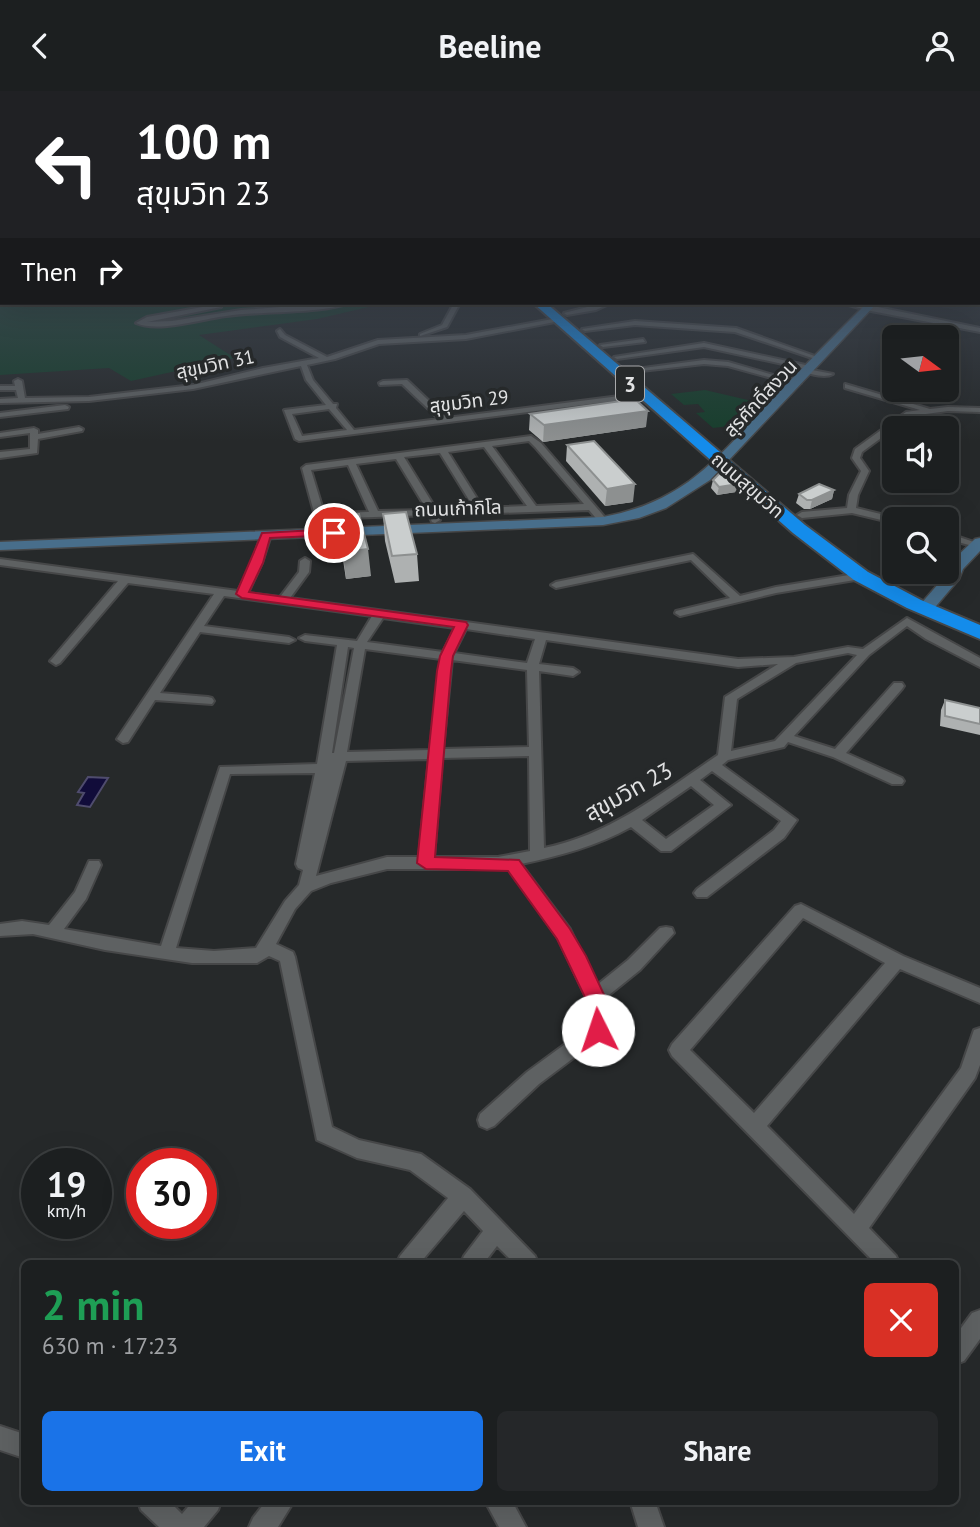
<!DOCTYPE html>
<html lang="en">
<head>
<meta charset="utf-8">
<style>
  :root { --surface:#1c1f20; --page:#252729; --text:#f1f3f6; --muted:#a0a2a5; --line:#3a3d3e; --accent:#1a73e8 }
  body { margin:0; font-family:"PT Sans","Noto Sans Thai",sans-serif; background:var(--page); color:var(--text); height:100vh; display:flex; flex-direction:column; font-size:26px; white-space:nowrap }
  * { box-sizing:border-box; margin:0 }
  p { font-size:23px; color:var(--muted) }
  .icon { flex:none; width:38px; height:38px; fill:none; stroke:currentColor; stroke-width:2; stroke-linecap:round; stroke-linejoin:round }
  .map { position:relative; flex:1; overflow:hidden }
  .details { position:absolute; left:21px; top:1169px; width:938px; height:245px; display:flex; flex-direction:column; background:var(--surface); border-radius:10px; box-shadow:0 7px 28px #0002,0 0 0 2px var(--line) }
  .details>* { flex:none }
  .top-card { position:absolute; left:0px; top:0px; width:980px; height:214px; box-shadow:0 7px 28px #0002,0 0 0 2px var(--line); background:#202124; color:#fff; overflow:hidden }
  .needle { width:46px; rotate:105deg }
  .controls { position:absolute; left:882px; top:234px; display:grid; gap:14px }
  .controls a { display:grid; place-items:center; width:77px; height:77px; border-radius:10px; background:var(--surface); box-shadow:0 7px 28px #0002,0 0 0 2px var(--line); font-size:35px }
  .speed { position:absolute; left:21px; top:1057px; display:flex; gap:14px; font-size:35px; font-weight:700; text-align:center }
  .speed>* { display:grid; place-content:center; width:91px; height:91px; border-radius:50%; background:var(--surface); box-shadow:0 7px 28px #0002,0 0 0 2px var(--line); line-height:1 }
  .speed small { font-size:18px; font-weight:400 }
  .speed .limit { border:10px solid #d22; background:#fff; color:#111 }
  .pin { position:absolute; display:grid; place-items:center; width:60px; height:60px; color:#fff; margin:-30px; border:4px solid #fff; border-radius:50%; box-shadow:0 2px 7px #0007 }
  .me { position:absolute; width:77px; margin:-38px; rotate:356deg; stroke-linejoin:round; filter:drop-shadow(0 0 5px #0008) }
  .turn { display:flex; align-items:center; gap:24px; height:147px; padding:0 21px; font-size:32px }
  .turn .icon { width:91px; height:91px; stroke-width:2.5 }
  .turn b { display:block; font-size:49px; line-height:60px }
  .then { display:flex; align-items:center; height:66px; padding:0 21px; background:#0003; gap:14px; font-size:26px }
  .round { display:grid; place-items:center; flex:none; width:74px; height:74px; border-radius:10px; background:var(--page) }
  .overview { display:flex; align-items:center; justify-content:space-between; height:119px; padding:0 21px }
  h1 { font-size:42px; font-weight:700; line-height:52px; color:#1e9e55 }
  .primary-button { display:flex; gap:14px; margin-top:auto; padding:14px 21px }
  .primary-button a { flex:1; height:80px; border-radius:10px; background:var(--accent); color:#fff; font-size:28px; font-weight:700; line-height:80px; text-align:center }
  .primary-button a+a { background:var(--page); color:var(--text) }
  header { display:flex; justify-content:space-between; align-items:center; height:91px; padding:0 21px; background:var(--surface); font-size:32px; font-weight:700 }
  .map>svg:first-child { display:block }
  .green { fill:#173e2c }
  .water { fill:#110c3a; stroke:#4f4c6d; stroke-width:2 }
  .lines { fill:none; stroke-linecap:round; stroke-linejoin:round }
  .street-casing { stroke:#464748; stroke-width:4 }
  .secondary-casing { stroke:#464748; stroke-width:3 }
  .highway-casing { stroke:#464748; stroke-width:4 }
  .street { fill:#5e6162; fill-rule:evenodd }
  .secondary { fill:#486e8b; fill-rule:evenodd }
  .highway { fill:#148ceb; fill-rule:evenodd }
  .wall { fill:#aeb1b1 }
  .shaded-wall { fill:#8d9090 }
  .building { fill:#cacece; stroke:#8d9090; stroke-width:2 }
  .route { fill:#e11d48; stroke:#92132f; stroke-width:2 }
  .labels { text-anchor:middle; dominant-baseline:central; stroke-width:7; stroke-linejoin:round; paint-order:stroke }
  .far-street-label { font-size:19px; fill:#e1e2e3; stroke:#26292a }
  .shield { fill:#26292a; stroke:#a9aaac; stroke-width:2 }
  .shield-label { font-size:21px; font-weight:bold; fill:#e1e2e3 }
  .street-label { font-size:23px; fill:#e1e2e3; stroke:#26292a }
</style>
</head>
<body>
<header><svg class="icon" aria-label="back" viewBox="0 0 24 24"><path d="M15 5l-7 7 7 7"/></svg>Beeline<svg class="icon" aria-label="person" viewBox="0 0 24 24"><circle cx="12" cy="8" r="4"/><path d="M4 21q1-7 8-7t8 7"/></svg></header>
<div class="map">
<svg width="980" height="1436" viewBox="0 0 980 1436">
  <rect width="100%" height="100%" fill="#26292a"/>
  <path class="green" d="M0,149L2,212H386L317,228L199,244L235,267L131,290L109,277L0,284Z
    M705,299L769,314L747,336L738,334L713,337L696,322L705,321L698,313L684,314L671,303Z"/>
  <path class="water" d="M88,686L108,687L90,716L77,714L84,702L78,701Z"/>
  <g class="lines">
    <g class="street-casing">
      <path id="street" d="M335,212H349C323,223 258,220 226,225C202,228 158,242 136,232L147,226L219,213L221,216L147,231L172,230L241,219Z
        M454,212H460L447,236L420,245V243L442,234Z
        M603,212H611L596,219L567,224L564,222Z
        M842,212L868,214L980,237V241L866,219Z
        M558,227L560,230L466,248L379,253L335,268L307,274L313,289L333,313H337L336,317L354,339L439,328L402,293L380,294L379,292L383,290L407,289L447,327L643,302H646V306L299,350L295,348L284,319L326,314L306,289L301,275L193,298L89,310L0,312V308L18,307L16,299H0V295H15L14,290L18,288L22,290L25,307L89,306L193,294L263,277L319,267L280,246L277,240L280,238L285,244L327,266L378,249L466,244ZM329,318L347,339L302,345L292,323Z
        M635,230L736,237L823,268L818,269L735,241L635,234L585,240L582,238Z
        M643,248L645,251L603,256L600,254Z
        M704,252L810,275L812,279L833,283C826,287 811,284 804,280L806,278L704,256L617,268L614,266Z
        M704,269L728,271L801,292L797,294L728,275L704,273L632,281L628,279Z
        M845,293L930,318L948,316L980,317V321L948,320L911,325L862,361L860,367L869,380L858,404L856,417L897,427L899,429H894V432L852,422L802,427L797,424L802,421L847,417L849,404L861,380L852,367L855,358L906,321L920,319L845,297Z
        M65,314L69,316L68,318L0,326V322Z
        M79,336L83,338L82,340L38,348L37,362L0,367V361L30,358V342L0,346V342L34,337L38,339V343Z
        M531,345L541,352L608,430L606,432H600L589,419L438,424L440,429L435,432L432,431L429,424L320,428L315,425L302,377L306,374ZM529,350L535,356L584,413L536,415L492,355ZM484,356L527,415L483,417L448,361ZM440,362L474,417L436,418L404,366ZM396,368L427,419L378,420L356,373ZM348,374L369,421L324,422L311,379Z
        M266,441L271,444L262,472L248,502L280,506L299,481L300,470L305,467L310,470L309,481L290,507L738,568L794,566L848,556L863,558L907,527L980,567V576L976,574L926,548L907,535L869,564L794,645L835,658L894,592H902L904,595L902,598L846,662L902,687L904,690L902,693H892L833,666L788,651L784,656L728,669L722,674L797,729L784,747L707,806H697L694,802L697,798L774,739L781,730L712,680L700,689L731,714L671,760H661L631,736C597,755 559,765 521,773L570,838L597,894L628,869L660,837L666,836L672,837L674,842L640,879L604,908L612,923L604,944L539,993L494,1035L487,1038L480,1035L478,1029L480,1023L527,981L591,934L594,923L558,847L509,778H387L331,792L311,800L295,818L276,853L293,861L295,866L332,1036L359,1049L421,1063L470,1098L535,1165L538,1172H514L497,1155L484,1172H461L464,1165L483,1140L464,1120L420,1172H397L400,1165L448,1107L410,1079L357,1067L317,1049L280,870L269,865L257,872H192L105,859L33,843L0,845V833L22,830L49,834L75,801L89,770H99L101,774L86,808L64,838L161,855L220,676L317,673L337,554L305,550L299,547L305,544L357,550L372,525L224,505L204,535L289,546L295,549L289,552L200,541L160,602L208,606L212,607L214,610L212,613L155,609L128,651L123,652L117,648L214,503L128,492L60,572L56,574L50,570L52,568L118,490L0,474V468L238,500L252,472L261,444ZM383,527L455,537L443,561L367,551ZM466,538L535,548L527,572L454,562ZM546,549L738,576L778,573L725,606L718,664C663,701 610,744 544,757L539,580L573,585L579,581L573,577L539,573ZM348,556L354,557L334,662H332ZM365,558L441,568L430,659L347,661ZM848,562L857,564L775,650L731,660L737,608L796,572ZM452,569L527,579L529,656L443,658ZM529,665L530,760L498,766H434L442,667ZM429,668L419,766H387L316,785L346,670ZM315,682L296,773L298,777L303,779L299,794L285,810L256,857L214,860L176,857L230,683ZM691,695L714,714L666,748L642,729Z
        M947,442L980,453V457L947,448Z
        M693,463L740,505L776,496L861,482L866,485L861,488L776,502L680,525L675,522L676,520L730,507L691,469L556,497L551,494L556,491Z
        M801,813L903,865L980,897V912L900,878L767,1035L854,1123L961,977L974,939L980,937V974L975,987L869,1137L896,1165L899,1172H875L672,965L669,959L672,953L795,815ZM803,827L885,872L754,1022L690,959Z
        M980,1219V1248L964,1270L956,1273V1244L972,1222Z
        M0,1335L24,1343V1367L0,1359Z
        M138,1410H169L182,1423L193,1410H221L218,1419L204,1436H159L141,1419Z
        M266,1410H294L278,1436H249L253,1427Z
        M485,1410H512L526,1436H499Z
        M630,1410H655L664,1436H638Z"/>
    </g>
    <g class="secondary-casing">
      <path id="secondary" d="M978,183H980V189L978,188Z
        M867,212H877L710,389L666,417L639,427L603,434L0,459V451L603,426C689,410 720,363 777,303C807,272 837,242 867,212Z
        M980,447V460L963,478L959,488L931,521H919L917,518L919,515L946,484L940,481H947V475L975,448Z"/>
    </g>
    <g class="highway-casing">
      <path id="highway" d="M533,212H546L805,434L868,481L921,509L980,534V548L907,517L854,489L793,442Z"/>
    </g>
    <use href="#street" class="street"/>
    <use href="#secondary" class="secondary"/>
    <use href="#highway" class="highway"/>
  </g>
  <path class="wall" d="M530,323L646,336L543,351L529,339Z
    M567,354L633,411L605,415L566,370Z
    M713,389L738,393L736,401L717,404L711,397Z
    M834,399L832,408L810,418H804L796,412L799,403Z
    M383,423L417,463L419,490L395,492L385,450Z
    M336,425L371,485L346,488Z
    M945,609L980,617V644L940,635L941,619Z"/>
  <path class="shaded-wall" d="M648,320L646,336L543,351L544,334Z
    M635,393L633,411L605,415L607,398Z
    M738,393L736,401L717,404L719,396Z
    M834,399L832,408L810,418L812,409Z
    M368,458L371,485L346,488L343,461Z"/>
  <path class="building" d="M635,308L648,320L544,334L530,323Z
    M594,350L635,393L607,398L567,354Z
    M720,382H726L738,393L719,396L713,389Z
    M819,393L834,399L812,409H807L799,403Z
    M406,421L417,463L392,465L383,423Z
    M359,423L368,458L343,461L336,425Z
    M945,609L980,617V633L945,625Z"/>
  <linearGradient id="sky" x2="0" y2="1"><stop stop-color="#151717"/><stop offset="0.43" stop-color="#414955"/><stop offset="1" stop-color="#414955" stop-opacity="0"/></linearGradient>
  <rect width="980" height="350" fill="url(#sky)"/>
  <path class="route" d="M334,438L339,442L338,444L270,447L263,472L249,501L466,531L468,534L453,565L451,580L435,766L519,769L570,838L586,865L613,923L605,946L598,948L591,946L588,939L593,923L557,848L508,780L426,778L417,772L437,580L440,565L454,536L242,507L236,503L262,442Z"/>
  <g class="labels">
    <g class="far-street-label">
      <text transform="translate(215 273) rotate(-12)">สุขุมวิท 31</text>
      <text transform="translate(760 307) rotate(-47)">สุรศักดิ์สงวน</text>
      <text transform="translate(469 310) rotate(-7)">สุขุมวิท 29</text>
      <text transform="translate(748 394) rotate(41)">ถนนสุขุมวิท</text>
      <text transform="translate(458 417) rotate(-2)">ถนนเก้ากิโล</text>
    </g>
    <rect class="shield" x="616" y="275.5" width="28" height="35" rx="5"/>
    <g class="shield-label">
      <text x="630" y="293">3</text>
    </g>
    <g class="street-label">
      <text transform="translate(628 700) rotate(-29)">สุขุมวิท 23</text>
    </g>
  </g>
</svg>
<div class="controls">
<a><svg class="needle" viewBox="-14 -14 28 28"><path d="M0-13l5 13h-10z" fill="#e53935"/><path d="M0 13l5-13h-10z" fill="#a0a2a5"/></svg></a>
<a><svg class="icon" aria-label="sound" viewBox="0 0 24 24"><path d="M4 9h4l5-4v14l-5-4H4zM17 9q2 3 0 6"/></svg></a>
<a><svg class="icon" aria-label="search" viewBox="0 0 24 24"><circle cx="10" cy="10" r="6"/><path d="M15 15l6 6"/></svg></a>
</div>
<div class="speed"><div>19<small>km/h</small></div><div class="limit">30</div></div>
<div class="pin" style="left:334px;top:442px;background:#d93025"><svg class="icon" aria-label="arrive" viewBox="0 0 24 24"><path d="M6 21V4h12l-3 4 3 4H6"/></svg></div>
<svg class="me" style="left:598px;top:939px" viewBox="-20 -20 40 40"><circle r="19" fill="#fff"/><path d="M0-13L10 11 0 6-10 11z" fill="#e11d48"/></svg>
<div class="top-card">
<div class="turn"><svg class="icon" aria-label="left" viewBox="0 0 24 24"><path d="M17 20v-9H6M10 6l-5 5 5 5"/></svg><div><b>100 m</b>สุขุมวิท 23</div></div>
<div class="then">Then<svg class="icon" aria-label="right" viewBox="0 0 24 24"><path d="M7 20v-9h11M14 6l5 5-5 5"/></svg></div>
</div>
<section class="details">
<div class="overview"><div><h1>2 min</h1><p>630 m · 17:23</p></div><a class="round" style="background:#d93025;color:#fff"><svg class="icon" aria-label="close" viewBox="0 0 24 24"><path d="M6 6l12 12M18 6L6 18"/></svg></a></div>
<div class="primary-button"><a>Exit</a><a>Share</a></div>
</section>
</div>
</body>
</html>
